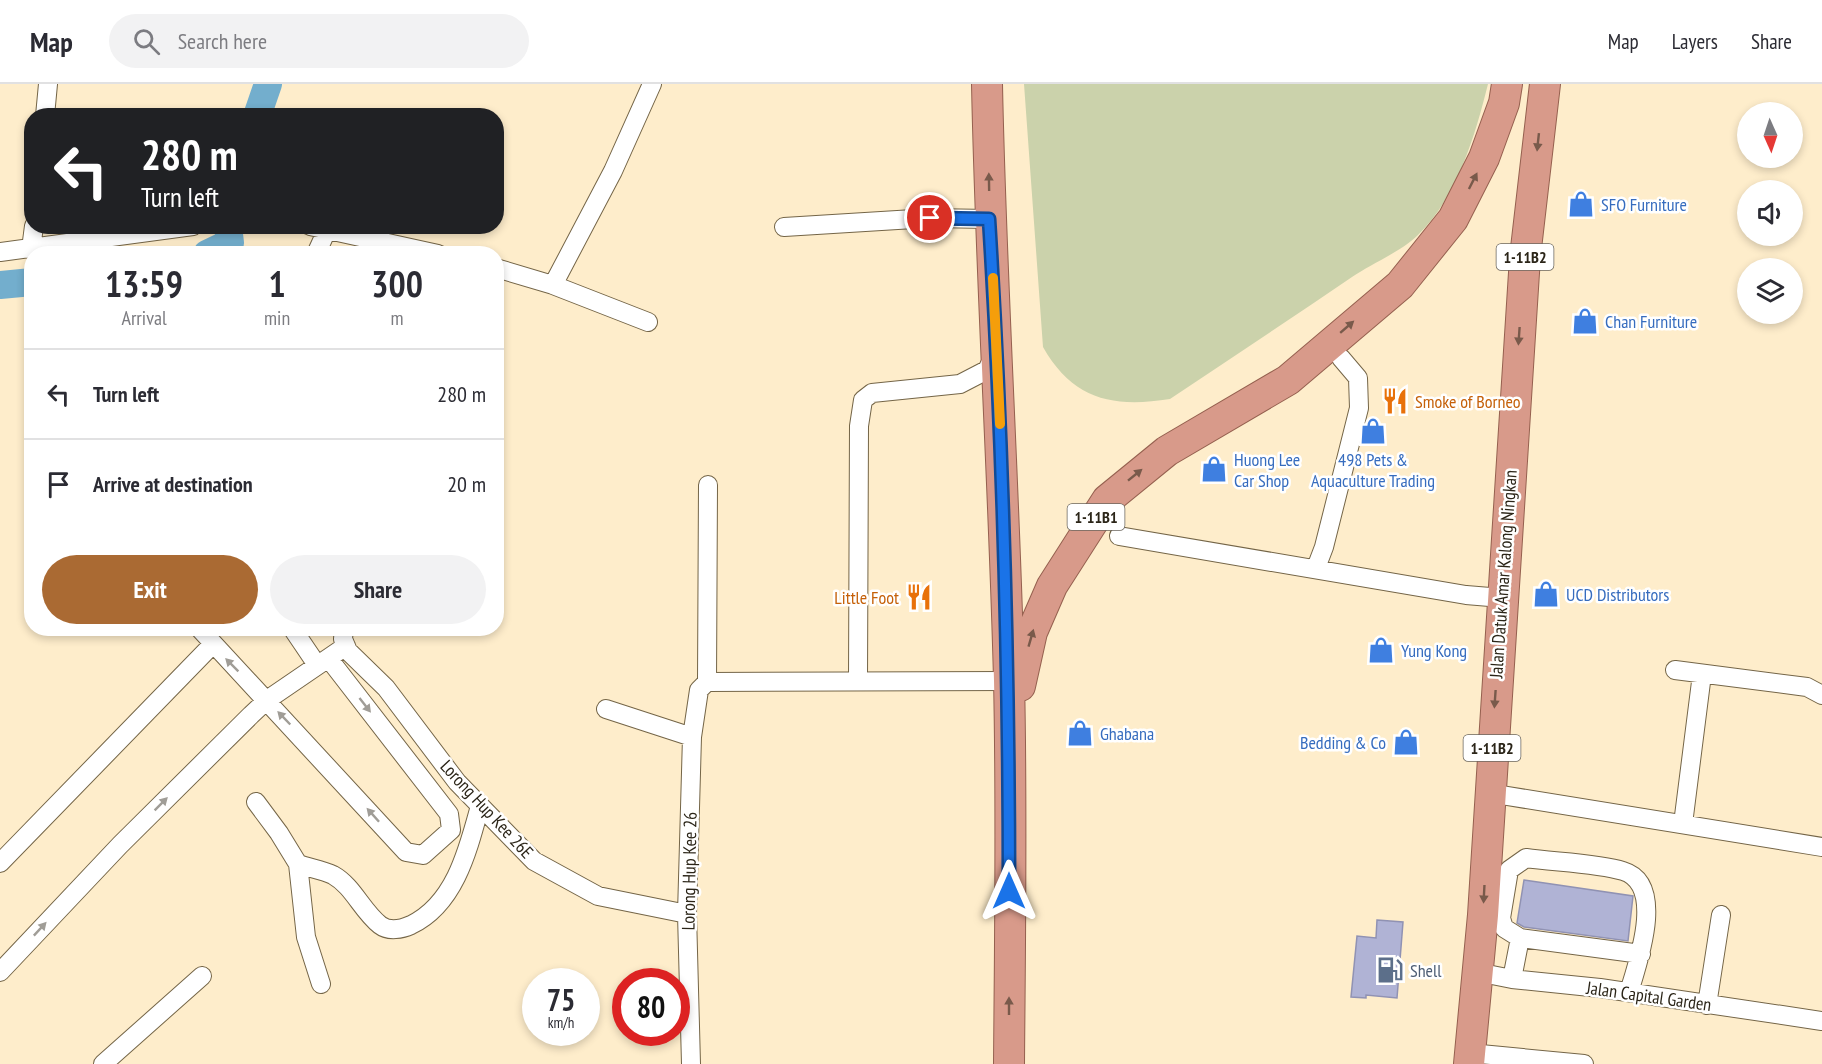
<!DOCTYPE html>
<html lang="en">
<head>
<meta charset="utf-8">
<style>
  :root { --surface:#fff; --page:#f2f2f3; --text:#2b2b33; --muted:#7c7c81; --line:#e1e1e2; --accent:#aa6a33 }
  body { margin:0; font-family:"PT Sans Narrow",sans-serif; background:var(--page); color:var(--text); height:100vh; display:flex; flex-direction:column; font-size:22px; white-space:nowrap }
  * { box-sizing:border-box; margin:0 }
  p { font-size:20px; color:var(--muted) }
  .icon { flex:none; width:33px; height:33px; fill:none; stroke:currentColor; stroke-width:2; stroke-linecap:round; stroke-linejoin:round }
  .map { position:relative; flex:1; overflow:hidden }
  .panel { position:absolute; left:24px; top:162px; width:480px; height:390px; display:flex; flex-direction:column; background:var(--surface); border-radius:24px; box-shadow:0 3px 9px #0003 }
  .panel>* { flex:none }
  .top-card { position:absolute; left:24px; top:24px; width:480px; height:126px; border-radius:24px; box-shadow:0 3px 9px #0003; background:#202124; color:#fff; overflow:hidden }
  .needle { width:39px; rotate:177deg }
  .tools { position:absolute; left:1737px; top:18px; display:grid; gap:12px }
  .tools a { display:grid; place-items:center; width:66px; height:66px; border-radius:50%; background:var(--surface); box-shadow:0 3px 9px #0003; font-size:30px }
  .speed { position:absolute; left:522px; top:884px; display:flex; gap:12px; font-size:30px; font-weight:700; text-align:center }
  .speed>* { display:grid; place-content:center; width:78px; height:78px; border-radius:50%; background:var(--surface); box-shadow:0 3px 9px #0003; line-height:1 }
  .speed small { font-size:15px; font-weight:400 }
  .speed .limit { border:9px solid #d22; background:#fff; color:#111 }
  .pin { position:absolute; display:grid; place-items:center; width:51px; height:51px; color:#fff; margin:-26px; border:3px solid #fff; border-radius:50%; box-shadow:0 2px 6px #0007 }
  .me { position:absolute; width:66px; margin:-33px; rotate:0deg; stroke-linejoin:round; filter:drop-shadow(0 0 4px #0008) }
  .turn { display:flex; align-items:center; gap:21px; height:126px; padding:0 18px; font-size:27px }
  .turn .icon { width:78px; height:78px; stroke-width:2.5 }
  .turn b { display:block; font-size:42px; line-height:51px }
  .eta { display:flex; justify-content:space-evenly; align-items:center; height:102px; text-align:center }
  .eta b { font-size:36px; font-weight:600; line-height:42px }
  .action { display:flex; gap:12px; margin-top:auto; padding:12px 18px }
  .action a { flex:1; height:69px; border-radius:36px; background:var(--accent); color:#fff; font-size:24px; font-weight:600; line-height:69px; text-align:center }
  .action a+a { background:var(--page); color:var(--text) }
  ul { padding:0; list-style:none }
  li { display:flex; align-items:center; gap:18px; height:90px; padding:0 18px; border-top:2px solid var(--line) }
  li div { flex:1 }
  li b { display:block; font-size:22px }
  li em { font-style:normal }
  header { display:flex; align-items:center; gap:36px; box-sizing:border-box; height:84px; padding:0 30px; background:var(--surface); border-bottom:2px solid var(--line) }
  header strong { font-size:28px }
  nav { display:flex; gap:33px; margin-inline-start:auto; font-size:21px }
  .search { width:420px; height:54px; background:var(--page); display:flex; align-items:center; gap:15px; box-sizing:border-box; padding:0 21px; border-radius:33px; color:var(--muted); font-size:22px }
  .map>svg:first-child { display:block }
  .green { fill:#cbd2ab }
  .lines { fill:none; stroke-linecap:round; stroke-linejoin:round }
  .river { stroke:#73aecd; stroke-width:28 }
  .building { fill:#b0b3d5; stroke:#9092b3; stroke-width:1.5 }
  .minor-casing { stroke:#746547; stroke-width:20 }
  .trunk-casing { stroke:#95604f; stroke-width:32 }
  .minor { stroke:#fff; stroke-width:18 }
  .trunk { stroke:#d89a8a; stroke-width:30 }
  .oneway { fill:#795a4b }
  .oneway2 { fill:#a09d97 }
  .route-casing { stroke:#114b97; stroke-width:15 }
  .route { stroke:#1a73e8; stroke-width:10 }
  .slow { stroke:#f59e0b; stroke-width:10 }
  .labels { text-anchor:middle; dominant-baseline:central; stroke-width:5; stroke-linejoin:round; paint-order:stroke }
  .shield { fill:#fff; stroke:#6b665d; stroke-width:1.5 }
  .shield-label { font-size:16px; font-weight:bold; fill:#2b2518 }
  .shop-label { font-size:18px; fill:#366cbe; stroke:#fff; text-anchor:start }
  .food-label { font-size:18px; fill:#c56008; stroke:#fff; text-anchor:start }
  .street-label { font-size:18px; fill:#2b2518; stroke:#fff }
  .service-label { font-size:18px; fill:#4e5e75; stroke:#fff; text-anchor:start }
</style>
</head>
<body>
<header>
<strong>Map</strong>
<div class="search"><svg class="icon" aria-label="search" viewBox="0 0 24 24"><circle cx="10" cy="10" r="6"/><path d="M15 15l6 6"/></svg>Search here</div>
<nav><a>Map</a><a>Layers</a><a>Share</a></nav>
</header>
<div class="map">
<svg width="1822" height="980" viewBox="0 0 1822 980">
  <rect width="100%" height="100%" fill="#feedcb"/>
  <path class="green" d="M1024,0H1488C1475,52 1457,113 1418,151C1402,167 1371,180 1352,193C1292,234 1231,274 1170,315C1113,324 1073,316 1043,263Z"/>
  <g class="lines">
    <path class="river" d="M257,32L268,0
      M207,170L230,159L228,142
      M0,201L32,198"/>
  </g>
  <path class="building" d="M1524,796L1633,812L1628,857L1524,843L1517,839Z
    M1377,836L1403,838L1397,914L1366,911V914L1351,913L1357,852L1376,854Z"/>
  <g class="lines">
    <g class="minor-casing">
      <path id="minor" d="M45,32L48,0
        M310,142L438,170
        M784,143L930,134L989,135
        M31,165L34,142
        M0,168L193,142
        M316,170L327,146
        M496,184L553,201L613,87L652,0
        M553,201L648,238
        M1119,452L1466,511L1502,514
        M1316,484L1324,463L1359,324L1358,294L1341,274
        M199,544L406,768L423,771L451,746L449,730L329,575
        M292,544L317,581
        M344,544L343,555L348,567L386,604L457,698L534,777L598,812L687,830
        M1675,586L1807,603L1822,611
        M858,597L859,342L863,316L872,309L960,300L987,286L996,268
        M707,598L1009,597
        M707,598L708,401
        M606,625L692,653
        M1489,709L1822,763
        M256,718L279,749L298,780C309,784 323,786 333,791C353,802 362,827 380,841C389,848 402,845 411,841C455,820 468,766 480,722
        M1683,740L1702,590
        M0,779L212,561
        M298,780L306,853L321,900
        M0,888L120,761L251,631L267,616L346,562
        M1477,888L1512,895L1600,904L1822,937
        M1512,895L1520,854
        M1629,908C1638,878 1666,800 1623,787C1598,779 1553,778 1526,774L1509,786L1501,834L1504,844L1520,854L1641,870
        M1707,921L1721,831
        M1470,969L1584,980
        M103,980L202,892
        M691,980L687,830L692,653L699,606L707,598"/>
    </g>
    <g class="trunk-casing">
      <path id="trunk" d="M987,0C991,199 1004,397 1009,596C1012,724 1010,852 1009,980
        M1020,602L1032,548L1052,502L1107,416L1167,367L1288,296L1400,201L1453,135L1484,74L1504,19L1507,0
        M1469,980L1483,831L1525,173L1545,0"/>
    </g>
    <use href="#minor" class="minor"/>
    <use href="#trunk" class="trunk"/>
  </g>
  <defs><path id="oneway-solid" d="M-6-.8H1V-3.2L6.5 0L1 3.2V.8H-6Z" transform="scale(1.5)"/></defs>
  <g class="oneway">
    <use href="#oneway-solid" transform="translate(1538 58) rotate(96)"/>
    <use href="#oneway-solid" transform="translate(1473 97) rotate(-63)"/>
    <use href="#oneway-solid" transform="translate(989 98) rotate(-91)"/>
    <use href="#oneway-solid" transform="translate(1347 243) rotate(-41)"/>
    <use href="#oneway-solid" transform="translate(1519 252) rotate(94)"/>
    <use href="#oneway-solid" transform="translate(1135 391) rotate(-39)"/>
    <use href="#oneway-solid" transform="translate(1031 554) rotate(-74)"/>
    <use href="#oneway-solid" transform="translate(1495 615) rotate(94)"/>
    <use href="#oneway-solid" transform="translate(1484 810) rotate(93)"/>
    <use href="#oneway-solid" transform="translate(1009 922) rotate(-90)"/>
  </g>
  <g class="oneway2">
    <use href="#oneway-solid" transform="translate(232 581) rotate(-135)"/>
    <use href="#oneway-solid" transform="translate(365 621) rotate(52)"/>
    <use href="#oneway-solid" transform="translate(284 634) rotate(-134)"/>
    <use href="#oneway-solid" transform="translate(161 720) rotate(-45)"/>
    <use href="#oneway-solid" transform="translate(373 731) rotate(-132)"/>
    <use href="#oneway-solid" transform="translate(40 845) rotate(-47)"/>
  </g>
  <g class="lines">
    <g class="route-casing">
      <path id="route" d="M930,134L989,135C1003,359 1009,583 1009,807"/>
    </g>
    <use href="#route" class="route"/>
    <path class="slow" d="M993,194L1000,340"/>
  </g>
  <defs>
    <g id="shop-bare" transform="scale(2.07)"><path d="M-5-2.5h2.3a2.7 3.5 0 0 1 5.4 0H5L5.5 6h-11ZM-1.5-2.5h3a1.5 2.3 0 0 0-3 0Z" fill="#3f7fe0" stroke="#fff" stroke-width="2.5" paint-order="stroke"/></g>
    <g id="restaurant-bare" transform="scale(2.07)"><path d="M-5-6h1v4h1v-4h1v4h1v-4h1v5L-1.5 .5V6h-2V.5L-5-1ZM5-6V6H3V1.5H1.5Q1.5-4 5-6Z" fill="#e8710a" stroke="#fff" stroke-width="2.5" paint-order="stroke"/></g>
    <g id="fuel-bare" transform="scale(2.07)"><path d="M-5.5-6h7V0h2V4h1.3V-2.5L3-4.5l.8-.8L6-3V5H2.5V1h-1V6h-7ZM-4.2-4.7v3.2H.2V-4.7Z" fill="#5c6f8a" stroke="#fff" stroke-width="2.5" paint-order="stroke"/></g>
  </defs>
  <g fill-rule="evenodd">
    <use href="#shop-bare" x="1581" y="120"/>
    <use href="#shop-bare" x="1585" y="237"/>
    <use href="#restaurant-bare" x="1395" y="317"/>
    <use href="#shop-bare" x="1373" y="347"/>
    <use href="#shop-bare" x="1214" y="385"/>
    <use href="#shop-bare" x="1546" y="510"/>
    <use href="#restaurant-bare" x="919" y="513"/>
    <use href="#shop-bare" x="1381" y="566"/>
    <use href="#shop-bare" x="1080" y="649"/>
    <use href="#shop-bare" x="1406" y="658"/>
    <use href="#fuel-bare" x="1390" y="886"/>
  </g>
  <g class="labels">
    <g class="shield">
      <rect x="1496.5" y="160" width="57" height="26" rx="4.5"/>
      <rect x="1067.5" y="420" width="57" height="26" rx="4.5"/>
      <rect x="1463.5" y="651" width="57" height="26" rx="4.5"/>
    </g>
    <g class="shield-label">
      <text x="1525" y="173">1-11B2</text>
      <text x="1096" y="433">1-11B1</text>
      <text x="1492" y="664">1-11B2</text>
    </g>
    <g class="shop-label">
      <text x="1601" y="120">SFO Furniture</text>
      <text x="1605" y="237">Chan Furniture</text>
      <text x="1234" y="375">Huong Lee<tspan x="1234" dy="21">Car Shop</tspan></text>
      <text x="1373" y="375" text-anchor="middle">498 Pets &amp;<tspan x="1373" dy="21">Aquaculture Trading</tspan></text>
      <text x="1566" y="510">UCD Distributors</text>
      <text x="1401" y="566">Yung Kong</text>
      <text x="1100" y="649">Ghabana</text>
      <text x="1386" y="658" text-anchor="end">Bedding &amp; Co</text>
    </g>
    <g class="food-label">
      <text x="1415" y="317">Smoke of Borneo</text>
      <text x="899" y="513" text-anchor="end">Little Foot</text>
    </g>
    <g class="street-label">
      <text transform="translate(1503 490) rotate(-86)">Jalan Datuk Amar Kalong Ningkan</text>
      <text transform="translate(487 725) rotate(47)">Lorong Hup Kee 26E</text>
      <text transform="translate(689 787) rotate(-89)">Lorong Hup Kee 26</text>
      <text transform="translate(1649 912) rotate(8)">Jalan Capital Garden</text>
    </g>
    <g class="service-label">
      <text x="1410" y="886">Shell</text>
    </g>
  </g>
</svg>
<div class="tools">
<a><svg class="needle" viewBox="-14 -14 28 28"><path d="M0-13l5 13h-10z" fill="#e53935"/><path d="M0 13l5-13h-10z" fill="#7c7c81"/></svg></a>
<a><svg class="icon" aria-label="sound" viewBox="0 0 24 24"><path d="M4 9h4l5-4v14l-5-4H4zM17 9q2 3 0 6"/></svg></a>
<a><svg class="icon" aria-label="layers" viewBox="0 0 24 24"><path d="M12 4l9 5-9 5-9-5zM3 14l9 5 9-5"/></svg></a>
</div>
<div class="speed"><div>75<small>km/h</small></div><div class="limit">80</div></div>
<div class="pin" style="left:930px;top:134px;background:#d93025"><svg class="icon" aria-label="arrive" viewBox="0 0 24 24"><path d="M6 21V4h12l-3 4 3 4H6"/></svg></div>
<svg class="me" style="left:1009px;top:807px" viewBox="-20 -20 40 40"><path d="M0-17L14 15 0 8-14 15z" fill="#1a73e8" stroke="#fff" stroke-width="4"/></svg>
<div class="top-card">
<div class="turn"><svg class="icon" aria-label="left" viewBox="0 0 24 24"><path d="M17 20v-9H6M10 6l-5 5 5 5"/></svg><div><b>280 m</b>Turn left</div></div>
</div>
<section class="panel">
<div class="eta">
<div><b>13:59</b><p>Arrival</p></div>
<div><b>1</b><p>min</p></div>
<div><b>300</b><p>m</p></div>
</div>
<ul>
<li><svg class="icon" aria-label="left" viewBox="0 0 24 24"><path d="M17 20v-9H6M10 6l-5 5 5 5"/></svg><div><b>Turn left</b></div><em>280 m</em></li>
<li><svg class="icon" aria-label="arrive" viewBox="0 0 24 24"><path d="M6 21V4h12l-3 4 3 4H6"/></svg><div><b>Arrive at destination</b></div><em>20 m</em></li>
</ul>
<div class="action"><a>Exit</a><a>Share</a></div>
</section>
</div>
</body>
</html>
